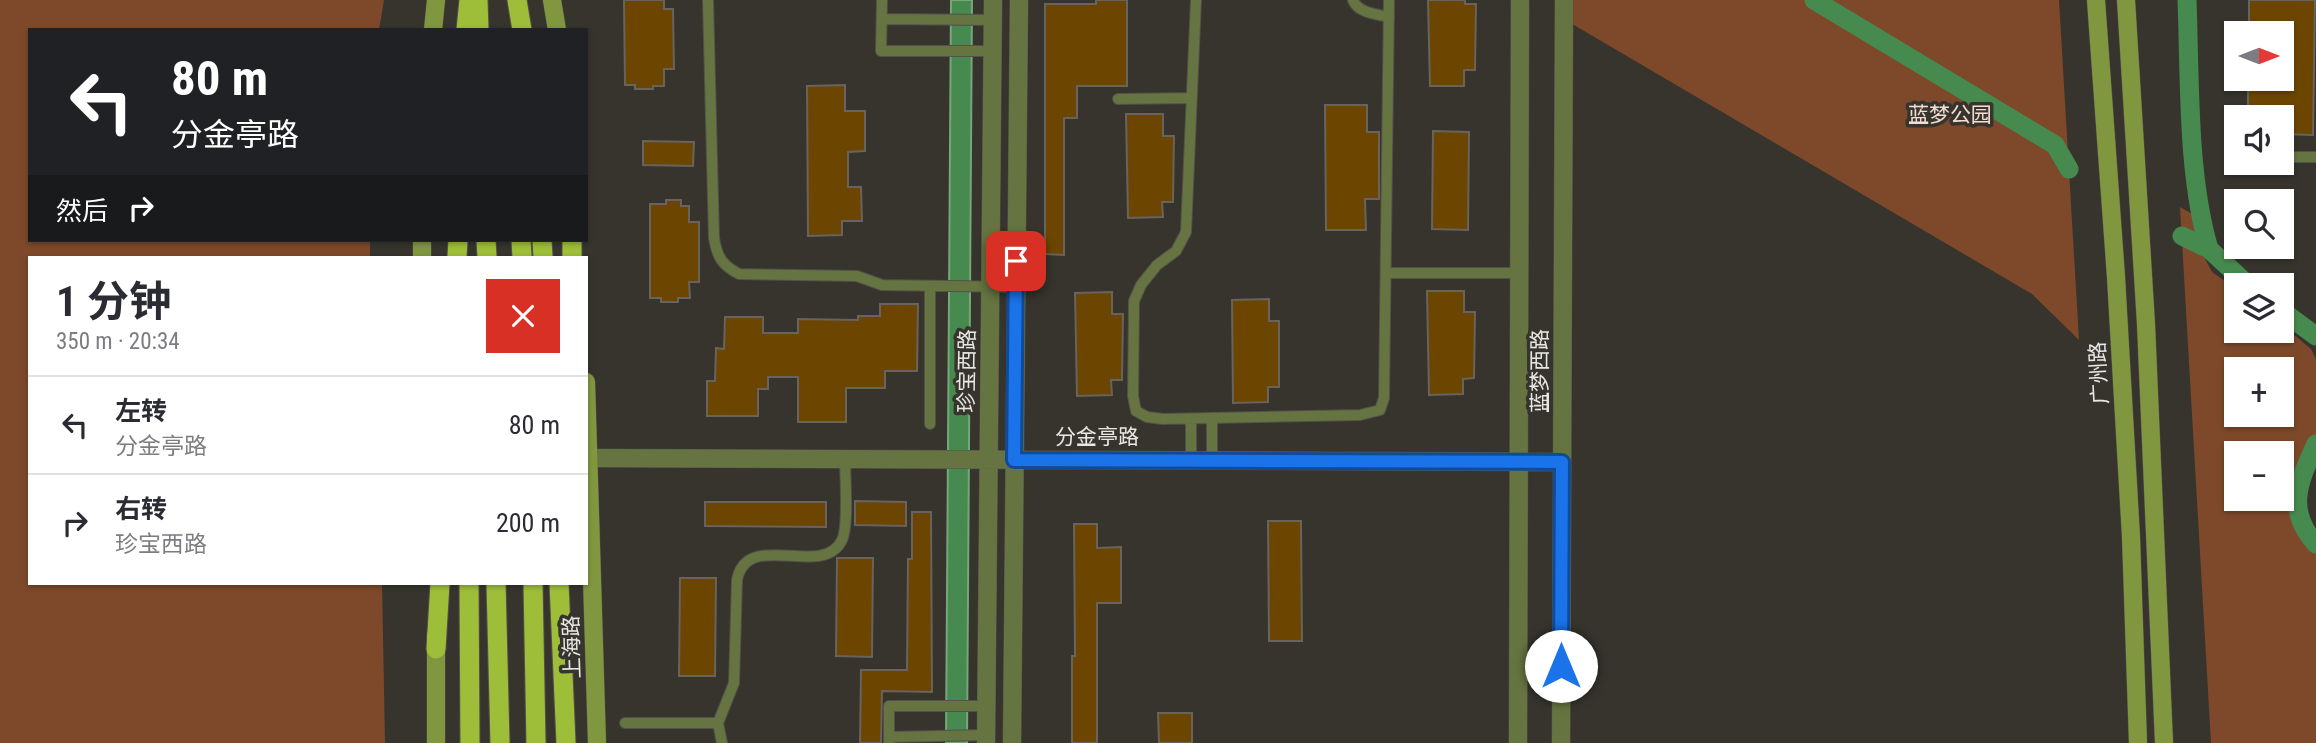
<!DOCTYPE html>
<html lang="zh">
<head>
<meta charset="utf-8">
<style>
  :root { --surface:#fff; --page:#f7f7f7; --text:#2b2b33; --muted:#7c7c81; --line:#e1e1e2 }
  body { margin:0; font-family:"Roboto Condensed","Noto Sans SC",sans-serif; background:var(--page); color:var(--text); height:100vh; display:flex; flex-direction:column; font-size:26px; white-space:nowrap }
  * { box-sizing:border-box; margin:0 }
  p { font-size:23px; color:var(--muted) }
  .icon { flex:none; width:38px; height:38px; fill:none; stroke:currentColor; stroke-width:2; stroke-linecap:round; stroke-linejoin:round }
  .map { position:relative; flex:1; overflow:hidden }
  .panel { position:absolute; left:28px; top:256px; width:560px; height:329px; display:flex; flex-direction:column; background:var(--surface); border-radius:0px; box-shadow:0 2px 5px #0004 }
  .panel>* { flex:none }
  .guide { position:absolute; left:28px; top:28px; width:560px; height:214px; border-radius:0px; box-shadow:0 2px 5px #0004; background:#202124; color:#fff; overflow:hidden }
  .needle { width:46px; rotate:90deg }
  .fabs { position:absolute; left:2224px; top:21px; display:grid; gap:14px }
  .fabs a { display:grid; place-items:center; width:70px; height:70px; border-radius:0px; background:var(--surface); box-shadow:0 2px 5px #0004; font-size:35px }
  .pin { position:absolute; display:grid; place-items:center; width:60px; height:60px; color:#fff; margin:-30px; border-radius:14px; box-shadow:0 4px 10px #0006 }
  .me { position:absolute; width:77px; margin:-38px; rotate:0deg; stroke-linejoin:round; filter:drop-shadow(0 0 5px #0008) }
  .turn { display:flex; align-items:center; gap:24px; height:147px; padding:0 28px; font-size:32px }
  .turn .icon { width:91px; height:91px; stroke-width:2.5 }
  .turn b { display:block; font-size:49px; line-height:60px }
  .then { display:flex; align-items:center; height:66px; padding:0 28px; background:#0003; gap:14px; font-size:26px }
  .round { display:grid; place-items:center; flex:none; width:74px; height:74px; border-radius:0px; background:var(--page) }
  .head { display:flex; align-items:center; justify-content:space-between; height:119px; padding:0 28px }
  h1 { font-size:42px; font-weight:700; line-height:52px }
  ul { padding:0; list-style:none }
  li { display:flex; align-items:center; gap:21px; height:98px; padding:0 28px; border-top:2px solid var(--line) }
  li div { flex:1 }
  li b { display:block; font-size:26px }
  li em { font-style:normal }
  .map>svg:first-child { display:block }
  .green { fill:#7d492a; fill-rule:evenodd }
  .water { fill:#478a4f; stroke:#77a67b; stroke-width:2 }
  .lines { fill:none; stroke-linecap:round; stroke-linejoin:round }
  .canal { stroke:#478a4f; stroke-width:19 }
  .building { fill:#6c4601; stroke:#68635c; stroke-width:2 }
  .service-casing { stroke:#52514a; stroke-width:12 }
  .minor-casing { stroke:#52514a; stroke-width:19 }
  .secondary-casing { stroke:#52514a; stroke-width:19 }
  .trunk-casing { stroke:#52514a; stroke-width:21 }
  .service { stroke:#657440; stroke-width:10 }
  .minor { stroke:#657440; stroke-width:18 }
  .secondary { stroke:#809740; stroke-width:18 }
  .trunk { stroke:#9ebe3a; stroke-width:19 }
  .route-casing { stroke:#114b97; stroke-width:18 }
  .route { stroke:#1a73e8; stroke-width:12 }
  .labels { text-anchor:middle; dominant-baseline:central; stroke-width:7; stroke-linejoin:round; paint-order:stroke }
  .park-label { font-size:21px; fill:#f3ddd2; stroke:#36342d }
  .street-label { font-size:21px; fill:#e8e8e3; stroke:#36342d }
</style>
</head>
<body>
<div class="map">
<svg width="2316" height="743" viewBox="0 0 2316 743">
  <rect width="100%" height="100%" fill="#36342d"/>
  <path class="green" d="M0,0H384L379,30H30V240H370V257H30V583H382L385,743H0Z
    M1562,0H2059L2079,340L2032,294L1562,18Z
    M2180,207L2194,215L2200,249L2212,272L2236,289V331H2282V325L2311,349L2316,359V436L2305,472L2303,497L2308,517L2316,532V743H2211ZM2236,369H2282V415H2236ZM2236,453H2282V499H2236Z"/>
  <path class="water" d="M951,0H972L967,743H946Z"/>
  <g class="lines">
    <path class="canal" d="M1814,0L2055,145L2069,169
      M2187,0C2190,79 2187,174 2209,249
      M2182,236L2209,249L2248,285
      M2282,311L2316,336
      M2316,444C2299,481 2285,510 2316,544"/>
  </g>
  <path class="building" d="M624,0H664V9H673L674,69H664V86H653V89H635V85H625Z
    M1096,0H1127V86H1077V118H1064V255L1045,254V4H1096Z
    M1428,0H1465V4H1476L1475,70H1464V86H1430Z
    M2249,0H2315L2313,135L2282,134V117H2248V79H2282V33H2249Z
    M845,85V111H865V151L848,152V187H861L862,221H842V235L808,236L807,86Z
    M1325,105H1367V132H1379V199H1365L1366,230H1326Z
    M1126,114H1163V136H1174L1173,202H1162L1163,217L1128,218Z
    M1433,131L1469,132L1468,230L1432,229Z
    M643,141L694,142L693,166L643,165Z
    M666,200H681V206H689V222H699V282H689L690,298H678V302H661V298H650V204H666Z
    M1427,291H1464V312H1475L1474,378L1463,379V394L1429,395Z
    M1112,292V314H1123L1122,380H1111L1112,395L1077,396L1075,293Z
    M1269,299V321H1279V387H1268V402L1233,403L1232,300Z
    M880,304H918L917,371H885V388H846V422H798V377H768V389H758V416H707V381H715L716,348L724,349L725,317H763V333H798V319L858,320V316H880Z
    M855,501L906,502V526L855,525Z
    M705,502H826V527L705,526Z
    M912,512H931L932,692L882,691L881,743H860L861,670H907L908,559H912Z
    M1268,521H1301L1302,641H1269Z
    M1074,524H1097V548L1121,547V603H1097V743H1072V656H1075Z
    M837,558H873L872,657L836,656Z
    M680,578H716L715,676H679Z
    M1158,713H1192V743H1159Z"/>
  <g class="lines">
    <g class="service-casing">
      <path id="service" d="M708,0L714,238C717,257 722,265 739,274L857,276L882,285L1016,287
        M882,0L881,51H993
        M1196,0L1186,232L1176,251L1157,265L1141,285L1134,301L1133,396L1136,411L1147,417L1163,419L1360,415L1380,410L1384,398L1389,0
        M1353,0C1358,13 1376,14 1389,17
        M882,19L993,20
        M1118,99L1192,98
        M2282,157H2316
        M1386,273H1519
        M930,424V286
        M1191,461V419
        M1212,461V418
        M625,723H718
        M889,737L986,735
        M722,743L718,723L734,683L737,580C747,528 823,580 842,540C849,525 845,478 845,459
        M889,743V706H986"/>
    </g>
    <g class="minor-casing">
      <path id="minor" d="M589,458L1562,462
        M986,743L993,0
        M1012,743L1019,0
        M1518,743L1520,0
        M1561,743L1564,0"/>
    </g>
    <g class="secondary-casing">
      <path id="secondary" d="M552,0L557,30
        M2096,0L2116,277L2131,537L2138,743
        M2126,0L2146,324L2164,743
        M433,30L436,0
        M422,240V257
        M586,382L597,743
        M436,635V743"/>
    </g>
    <g class="trunk-casing">
      <path id="trunk" d="M478,0L479,30
        M517,0L522,30
        M466,30L469,0
        M486,240L487,257
        M521,240L522,257
        M542,240L543,257
        M457,257L458,240
        M572,257V240
        M469,583L470,743
        M496,583L500,743
        M533,583L536,743
        M559,583L566,743
        M436,649L440,583"/>
    </g>
    <use href="#service" class="service"/>
    <use href="#minor" class="minor"/>
    <use href="#secondary" class="secondary"/>
    <use href="#trunk" class="trunk"/>
  </g>
  <g class="lines">
    <g class="route-casing">
      <path id="route" d="M1016,261L1014,460L1562,462L1561,666"/>
    </g>
    <use href="#route" class="route"/>
  </g>
  <g class="labels">
    <g class="park-label">
      <text x="1950" y="115">蓝梦公园</text>
    </g>
    <g class="street-label">
      <text transform="translate(967 371) rotate(-89)">珍宝西路</text>
      <text transform="translate(1540 371) rotate(-90)">蓝梦西路</text>
      <text transform="translate(2099 373) rotate(-93)">广州路</text>
      <text x="1097" y="437">分金亭路</text>
      <text transform="translate(572 647) rotate(-92)">上海路</text>
    </g>
  </g>
</svg>
<div class="fabs">
<a><svg class="needle" viewBox="-14 -14 28 28"><path d="M0-13l5 13h-10z" fill="#e53935"/><path d="M0 13l5-13h-10z" fill="#7c7c81"/></svg></a>
<a><svg class="icon" aria-label="sound" viewBox="0 0 24 24"><path d="M4 9h4l5-4v14l-5-4H4zM17 9q2 3 0 6"/></svg></a>
<a><svg class="icon" aria-label="search" viewBox="0 0 24 24"><circle cx="10" cy="10" r="6"/><path d="M15 15l6 6"/></svg></a>
<a><svg class="icon" aria-label="layers" viewBox="0 0 24 24"><path d="M12 4l9 5-9 5-9-5zM3 14l9 5 9-5"/></svg></a>
<a>+</a>
<a>−</a>
</div>
<div class="pin" style="left:1016px;top:261px;background:#d93025"><svg class="icon" aria-label="arrive" viewBox="0 0 24 24"><path d="M6 21V4h12l-3 4 3 4H6"/></svg></div>
<svg class="me" style="left:1561px;top:666px" viewBox="-20 -20 40 40"><circle r="19" fill="#fff"/><path d="M0-13L10 11 0 6-10 11z" fill="#1a73e8"/></svg>
<div class="guide">
<div class="turn"><svg class="icon" aria-label="left" viewBox="0 0 24 24"><path d="M17 20v-9H6M10 6l-5 5 5 5"/></svg><div><b>80 m</b>分金亭路</div></div>
<div class="then">然后<svg class="icon" aria-label="right" viewBox="0 0 24 24"><path d="M7 20v-9h11M14 6l5 5-5 5"/></svg></div>
</div>
<section class="panel">
<div class="head"><div><h1>1 分钟</h1><p>350 m · 20:34</p></div><a class="round" style="background:#d93025;color:#fff"><svg class="icon" aria-label="close" viewBox="0 0 24 24"><path d="M6 6l12 12M18 6L6 18"/></svg></a></div>
<ul>
<li><svg class="icon" aria-label="left" viewBox="0 0 24 24"><path d="M17 20v-9H6M10 6l-5 5 5 5"/></svg><div><b>左转</b><p>分金亭路</p></div><em>80 m</em></li>
<li><svg class="icon" aria-label="right" viewBox="0 0 24 24"><path d="M7 20v-9h11M14 6l5 5-5 5"/></svg><div><b>右转</b><p>珍宝西路</p></div><em>200 m</em></li>
</ul>
</section>
</div>
</body>
</html>
